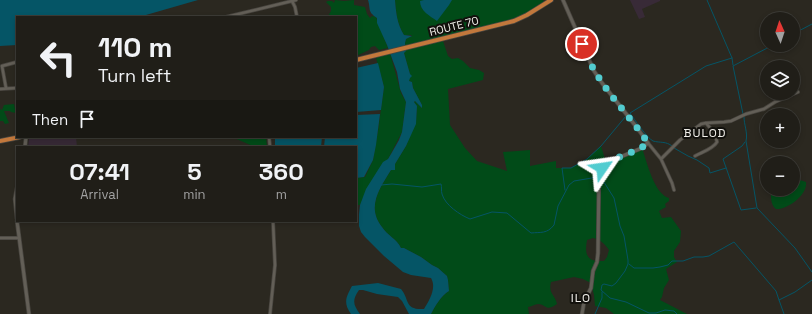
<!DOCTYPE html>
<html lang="en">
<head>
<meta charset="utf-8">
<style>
  :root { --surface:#201e18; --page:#2d2b25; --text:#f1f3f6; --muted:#a2a2a2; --line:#3d3c37 }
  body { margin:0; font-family:"Space Grotesk",sans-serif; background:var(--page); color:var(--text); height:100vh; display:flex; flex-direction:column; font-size:15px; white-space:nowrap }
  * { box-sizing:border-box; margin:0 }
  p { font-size:13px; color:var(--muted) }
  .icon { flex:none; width:22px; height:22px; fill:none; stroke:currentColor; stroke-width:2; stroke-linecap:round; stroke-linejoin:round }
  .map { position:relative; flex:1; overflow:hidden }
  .drawer { position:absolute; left:16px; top:146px; width:341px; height:76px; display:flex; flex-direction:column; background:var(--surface); border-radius:0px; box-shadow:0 2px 6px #0003,0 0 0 1px var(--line) }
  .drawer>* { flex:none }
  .guide { position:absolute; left:16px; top:16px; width:341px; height:122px; border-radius:0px; box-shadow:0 2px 6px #0003,0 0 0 1px var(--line); background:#201e18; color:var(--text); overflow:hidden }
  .needle { width:26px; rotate:357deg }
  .fabs { position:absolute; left:760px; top:12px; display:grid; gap:8px }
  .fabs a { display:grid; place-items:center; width:40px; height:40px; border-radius:50%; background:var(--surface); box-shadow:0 2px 6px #0003,0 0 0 1px var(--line); font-size:20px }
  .pin { position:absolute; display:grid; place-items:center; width:34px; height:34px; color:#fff; margin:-17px; border:2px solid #fff; border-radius:50%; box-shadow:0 1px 4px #0007 }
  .me { position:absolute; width:44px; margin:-22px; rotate:58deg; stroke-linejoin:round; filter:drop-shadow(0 0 3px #0008) }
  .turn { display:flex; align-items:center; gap:14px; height:84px; padding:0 16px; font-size:18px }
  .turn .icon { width:52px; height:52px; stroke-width:2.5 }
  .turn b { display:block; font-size:28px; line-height:34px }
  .then { display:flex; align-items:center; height:38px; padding:0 16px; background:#0003; gap:8px; font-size:15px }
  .eta { display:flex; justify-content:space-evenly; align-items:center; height:68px; text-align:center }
  .eta b { font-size:24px; font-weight:600; line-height:28px }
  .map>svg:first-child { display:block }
  .education { fill:#382a37 }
  .green { fill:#014b18; fill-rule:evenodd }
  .water { fill:#055566 }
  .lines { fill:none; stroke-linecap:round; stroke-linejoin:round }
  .stream { stroke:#055566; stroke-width:1 }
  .minor-casing { stroke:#494640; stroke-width:4 }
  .tertiary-casing { stroke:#494640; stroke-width:4.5 }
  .trunk-casing { stroke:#494640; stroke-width:5.5 }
  .minor { stroke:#635f57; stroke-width:2.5 }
  .tertiary { stroke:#635f57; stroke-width:3 }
  .trunk { stroke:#c2783c; stroke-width:4 }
  .route { stroke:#52ccd0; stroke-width:7; stroke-dasharray:0 12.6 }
  .labels { text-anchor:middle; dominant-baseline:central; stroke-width:4; stroke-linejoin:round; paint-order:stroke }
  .street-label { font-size:11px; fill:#f2f0eb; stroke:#12110d }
  .neighbourhood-label { font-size:12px; letter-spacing:1px; fill:#f2f0eb; stroke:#12110d }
</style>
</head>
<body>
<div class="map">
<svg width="812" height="314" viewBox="0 0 812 314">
  <rect width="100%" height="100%" fill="#2b2820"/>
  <path class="education" d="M630,0H660V1L642,9L645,17L639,19Z
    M39,137H76L77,147H28L29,139Z"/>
  <path class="green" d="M335,0L344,1L354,0V5L365,7L367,14L370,18L372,16L376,17L388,48L379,50L375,46L371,47L369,50L356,56V17H338L336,15L333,17L328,16L331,11V7L326,2L328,1H332L334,3Z
    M395,0H543L545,4L514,21L442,38L448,56L452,59L458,58L463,61L470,68L479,70L484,73L483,80L448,89L450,125L465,148L477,161L507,171L503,152L530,150V166L556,161V168H571L587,159L601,146L605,159L608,162L642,148C647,162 654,194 669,198V201L665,204L666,207L659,211L662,218L671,217L681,231L680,242L674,251V257L677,262L666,269L669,280L664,288L662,297L660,300L687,314H614L606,308L595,306L594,295L591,283L583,279L574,277L551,282C548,294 555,294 557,304C545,312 548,305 538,304C535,304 531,307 528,307L529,314H431C435,306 441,296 449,291L448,280L447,276L438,268L432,265L421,257L404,248H401C397,239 387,235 382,227C366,207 380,188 391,170H395V164L406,146L416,121L417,106L414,102L415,101L422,108V105L413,88L412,82L409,81L410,74L404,53L406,50L405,43L406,39L412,36L411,35H404C397,24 396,12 395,0ZM593,238C601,240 604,243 609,250L607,257L604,261C588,262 584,256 587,240Z
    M390,53L401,93L406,102L402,132L388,159L370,184L360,205H356V178L365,177L373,160L378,131L384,87L376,58Z
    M14,104L16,113L11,112L10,111H4L9,123L5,124L3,121H0V109L2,110L4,105Z
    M232,137H266L267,147H255Z
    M795,179H797L806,182C808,195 787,210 776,209C771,205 771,199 771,192L779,189H793V180Z"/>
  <path class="water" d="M0,0H198L139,17H17V45L0,46Z
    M368,0H395C396,12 397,24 404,35L412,36L406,39L405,43L406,51L404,53L410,74L412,76L410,78L409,81L412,82L413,88L422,105V108L415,101L414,102L417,106L416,124L406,146L395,164V170H391C380,188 366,207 382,227C387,235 397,239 401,248H404L421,257L432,265L438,268L447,276L448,280L449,291C441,296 435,306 431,314H409L402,301L398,297L377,294L363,290H359C352,300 353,305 360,314H351C343,303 346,297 352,286L378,283L401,289C410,300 404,310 424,309C429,301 437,288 431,278L411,275L403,272L384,256L365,237L361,232L359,226V214L360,205L366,189L383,162L388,159L391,154L399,140L402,132L406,102L400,89L397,72L387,45L377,23V18C367,11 371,10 368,0Z
    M424,0H452L449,5L437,21C430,16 420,11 420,1Z
    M378,63L384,87L381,110L356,112V68Z
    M380,114L376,145L373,160L364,177L356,178V147H324L325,137H356V115Z
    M275,137H322L321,147H275Z"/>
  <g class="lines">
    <path class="stream" d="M707,0L732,58L733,65
      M793,34L812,24
      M743,114L733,66L773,45
      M744,117C744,125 748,133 746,141L757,208L795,248L812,272
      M745,142L742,146L723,159L741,210L756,208
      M672,146C666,141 660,143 653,141C647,138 634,119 630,113L706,66L732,58
      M674,148L688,156L697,160L709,168L710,173L726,168
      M602,179L614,198L620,226L624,236L628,260V264L625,271L616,283L612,286L604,284L602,285L601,290L610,298L626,302L649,313H656L665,310L674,311L677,314
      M381,185L392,184L422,187L441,184C442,187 441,191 442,194C445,205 460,215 470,219L492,212L507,213L531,233C541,232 547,234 554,225L558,206L569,185L574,181L598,177
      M565,190L562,168H571L587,159L601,146L626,116
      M629,264L634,268H653L660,267L668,265L672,261H683L694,257H703L709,256L734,242L776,291L779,300
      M595,314L602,298V292
      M784,314L779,300L795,292L812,280"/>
    <g class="minor-casing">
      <path id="minor" d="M292,1L295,7L297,17
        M226,17L296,0
        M6,88L2,66L17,62
        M0,89L17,88
        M269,137L270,147
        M648,143L661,159L672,183L674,190
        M695,156C702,152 713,149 717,142L715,134L706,123
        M661,159L680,140L701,124L706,123L724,122L731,121L746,114L764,109L775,102L798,92
        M0,238H19
        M270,314L275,265L273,221"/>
    </g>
    <g class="tertiary-casing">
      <path id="tertiary" d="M563,0L594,71L602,83L638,129L648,143L642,148L608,162L602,168L599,173L598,253L597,262L593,271L591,288L584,302L582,314
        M25,147L26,137
        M17,188L15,199L17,219
        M17,221L29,314"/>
    </g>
    <g class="trunk-casing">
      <path id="trunk" d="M356,60L514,21L527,15L551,0
        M0,141L20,137"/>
    </g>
    <use href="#minor" class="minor"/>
    <use href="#tertiary" class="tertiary"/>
    <use href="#trunk" class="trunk"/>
  </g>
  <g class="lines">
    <path class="route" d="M582,44C587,54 590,64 596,73C611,98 632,119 648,143C635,154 612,156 602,168"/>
  </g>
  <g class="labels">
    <g class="street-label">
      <text transform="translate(454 26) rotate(-14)">ROUTE 70</text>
    </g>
    <g class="neighbourhood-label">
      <text x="705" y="133">BULOD</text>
      <text x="581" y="298">ILO</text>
    </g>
  </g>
</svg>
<div class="fabs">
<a><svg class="needle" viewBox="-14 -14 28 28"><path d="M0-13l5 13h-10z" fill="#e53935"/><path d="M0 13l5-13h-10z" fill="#a2a2a2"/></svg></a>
<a><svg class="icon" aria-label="layers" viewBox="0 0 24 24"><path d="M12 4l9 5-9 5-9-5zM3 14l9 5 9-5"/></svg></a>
<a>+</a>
<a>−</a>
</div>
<div class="pin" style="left:582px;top:44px;background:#d93025"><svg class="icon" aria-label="arrive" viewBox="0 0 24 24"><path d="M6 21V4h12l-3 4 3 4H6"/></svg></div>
<svg class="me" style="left:602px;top:168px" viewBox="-20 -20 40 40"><path d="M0-17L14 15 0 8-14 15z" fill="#52ccd0" stroke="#fff" stroke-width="4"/></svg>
<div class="guide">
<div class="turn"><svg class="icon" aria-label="left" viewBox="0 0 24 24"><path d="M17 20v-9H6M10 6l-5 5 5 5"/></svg><div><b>110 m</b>Turn left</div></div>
<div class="then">Then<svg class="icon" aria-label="arrive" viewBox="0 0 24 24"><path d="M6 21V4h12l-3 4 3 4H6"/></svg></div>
</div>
<section class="drawer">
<div class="eta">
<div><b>07:41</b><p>Arrival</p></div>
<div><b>5</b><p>min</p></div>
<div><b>360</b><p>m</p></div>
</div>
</section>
</div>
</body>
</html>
